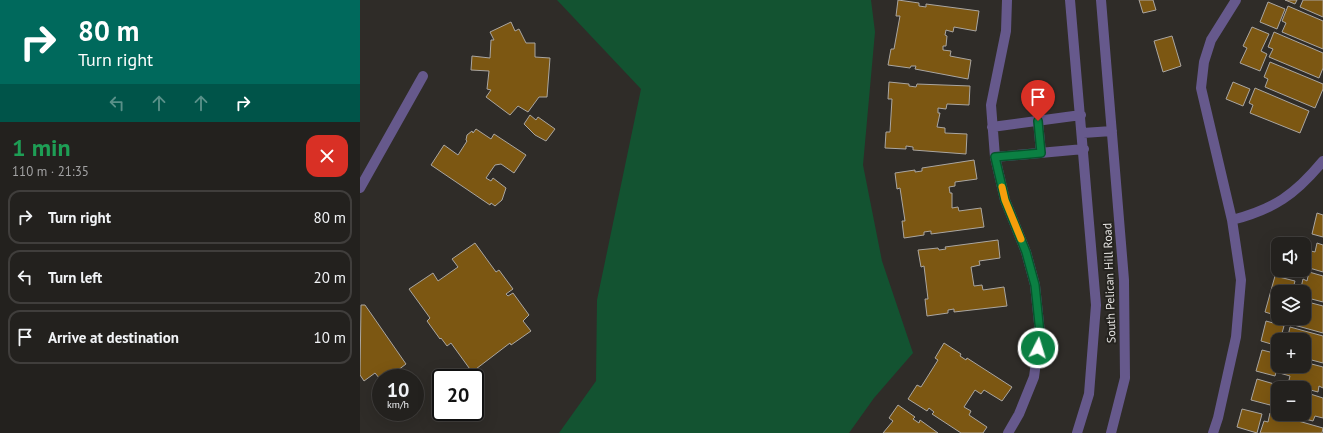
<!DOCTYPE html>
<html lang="en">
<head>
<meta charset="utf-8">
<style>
  :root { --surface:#23211e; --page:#2f2e2b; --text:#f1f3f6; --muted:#a3a3a4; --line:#403e3c }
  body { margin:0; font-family:"PT Sans",sans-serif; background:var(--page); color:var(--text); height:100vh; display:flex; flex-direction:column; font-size:15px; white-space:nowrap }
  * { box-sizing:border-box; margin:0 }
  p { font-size:13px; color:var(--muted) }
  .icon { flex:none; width:22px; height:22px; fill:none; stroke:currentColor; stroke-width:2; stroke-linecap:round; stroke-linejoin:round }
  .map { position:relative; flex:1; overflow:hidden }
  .details { display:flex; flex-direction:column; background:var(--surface); width:360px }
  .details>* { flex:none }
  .top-card { background:#00695c; color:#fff; overflow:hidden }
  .buttons { position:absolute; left:911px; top:237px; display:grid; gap:8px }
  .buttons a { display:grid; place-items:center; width:40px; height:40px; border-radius:8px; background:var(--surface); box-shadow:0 4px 16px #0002,0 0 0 1px var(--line); font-size:20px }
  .speed { position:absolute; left:12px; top:369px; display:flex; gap:8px; font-size:20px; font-weight:700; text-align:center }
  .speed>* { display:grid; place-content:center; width:52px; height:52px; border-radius:50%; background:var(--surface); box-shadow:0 4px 16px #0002,0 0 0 1px var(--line); line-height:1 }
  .speed small { font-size:10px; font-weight:400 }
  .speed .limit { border:2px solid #111; border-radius:6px; background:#fff; color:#111 }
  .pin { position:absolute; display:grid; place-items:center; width:34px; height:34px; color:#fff; margin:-41px -17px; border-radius:50% 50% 50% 0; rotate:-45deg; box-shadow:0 0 4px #0007 }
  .pin .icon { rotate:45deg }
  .me { position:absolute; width:44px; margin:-22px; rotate:5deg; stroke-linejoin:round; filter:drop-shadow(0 0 3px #0008) }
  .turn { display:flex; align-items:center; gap:14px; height:84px; padding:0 12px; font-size:18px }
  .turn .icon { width:52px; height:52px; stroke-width:2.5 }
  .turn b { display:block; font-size:28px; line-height:34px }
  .lanes { display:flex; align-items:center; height:38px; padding:0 12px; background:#0003; justify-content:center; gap:20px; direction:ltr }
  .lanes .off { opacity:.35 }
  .round { display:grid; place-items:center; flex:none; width:42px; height:42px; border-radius:12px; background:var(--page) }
  .summary { display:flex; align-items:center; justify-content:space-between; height:68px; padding:0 12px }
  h1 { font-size:24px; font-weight:700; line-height:30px; color:#1e9e55 }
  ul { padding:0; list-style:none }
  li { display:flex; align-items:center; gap:12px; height:54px; margin:0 8px 6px; padding:0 4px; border:2px solid var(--line); border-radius:12px }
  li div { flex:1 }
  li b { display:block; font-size:15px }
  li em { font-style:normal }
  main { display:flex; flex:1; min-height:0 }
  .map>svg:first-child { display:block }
  .green { fill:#135331 }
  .building { fill:#7c5712; stroke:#aaa6a1 }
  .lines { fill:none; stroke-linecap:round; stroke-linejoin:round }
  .minor { stroke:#66598c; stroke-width:10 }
  .route-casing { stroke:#07532c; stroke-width:10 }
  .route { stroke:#0b8043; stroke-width:7 }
  .slow { stroke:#f59e0b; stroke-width:7 }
  .labels { text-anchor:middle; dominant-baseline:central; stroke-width:4; stroke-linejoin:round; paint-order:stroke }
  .street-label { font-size:12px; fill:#e3e1df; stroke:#25231f }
</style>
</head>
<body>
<main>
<section class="details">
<div class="top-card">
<div class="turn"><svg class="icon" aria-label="right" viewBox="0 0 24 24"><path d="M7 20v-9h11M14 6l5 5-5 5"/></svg><div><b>80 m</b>Turn right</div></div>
<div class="lanes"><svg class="icon off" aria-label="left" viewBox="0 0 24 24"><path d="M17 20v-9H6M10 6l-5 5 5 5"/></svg><svg class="icon off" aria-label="ahead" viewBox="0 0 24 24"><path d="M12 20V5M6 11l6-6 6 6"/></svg><svg class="icon off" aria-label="ahead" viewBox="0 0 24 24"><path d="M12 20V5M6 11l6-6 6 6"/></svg><svg class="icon" aria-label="right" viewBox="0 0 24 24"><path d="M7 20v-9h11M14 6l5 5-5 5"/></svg></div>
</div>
<div class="summary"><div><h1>1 min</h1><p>110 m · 21:35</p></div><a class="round" style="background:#d93025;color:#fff"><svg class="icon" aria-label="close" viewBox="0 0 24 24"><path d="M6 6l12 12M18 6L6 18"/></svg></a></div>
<ul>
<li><svg class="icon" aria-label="right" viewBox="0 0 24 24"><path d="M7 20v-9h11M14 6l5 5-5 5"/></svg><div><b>Turn right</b></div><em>80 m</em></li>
<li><svg class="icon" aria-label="left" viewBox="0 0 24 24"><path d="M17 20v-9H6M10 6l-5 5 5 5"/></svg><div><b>Turn left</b></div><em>20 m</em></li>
<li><svg class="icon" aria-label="arrive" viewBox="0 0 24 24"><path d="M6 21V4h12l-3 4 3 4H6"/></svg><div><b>Arrive at destination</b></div><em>10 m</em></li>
</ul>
</section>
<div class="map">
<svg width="963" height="433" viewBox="0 0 963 433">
  <rect width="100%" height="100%" fill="#2f2c28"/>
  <path class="green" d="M197,0H511L515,32L503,165L522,261L553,353L514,398L489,433H199L236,381L237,300L281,89Z"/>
  <path class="building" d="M538,0L559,3V6L566,7V4L619,11L616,31L594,27L593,32L586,30L585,35L587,36L586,46H583V50L591,51L590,56L611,60L608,79L555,69L556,66H551L550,68L528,65L531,49H534L540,16H536Z
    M779,0H793L796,10L783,13Z
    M925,0H937L935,4Z
    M943,0H963V17L940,7Z
    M908,2L925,9L917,29L900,22Z
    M928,6L963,21V49L922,32L926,23L922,21Z
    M151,22L155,31L159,29L166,43H175V57L190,58L187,97H179L168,112L158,106L150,115L126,97L131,90L127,89L129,71L111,70L112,56L130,58L131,40H134L130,32Z
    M892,27L909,34L901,51L907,54L900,71L880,63L887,48L883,46Z
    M914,32L963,53V68L959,78L909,57L913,49L908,47Z
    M812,36L821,66L803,72L794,41Z
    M910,62L963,84V89L955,108L905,87L908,79L904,77Z
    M529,82L549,84V86L556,87L557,84L610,86L609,105L587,104L586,109L578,108V113H580L577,127L585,128V133L607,134L606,154L553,150V147L546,146V149L525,148L526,132H530L532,99H528Z
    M873,82L890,89L883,106L866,99Z
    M895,88L949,111L940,133L890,113L893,105L889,103Z
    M170,115L176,120L178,117L195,129L186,141L175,135L164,124Z
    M116,129L131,139L134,134L166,155L154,173L141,164L135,165L126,178L131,181L133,178L146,188L142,200L135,206L131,203L130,205L71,165L84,145L98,155L107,141L106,140L107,135L112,131L113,133Z
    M614,160L617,179L595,182V186L589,187L590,193H592V208L598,207L599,211L621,208L624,227L571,234V231L564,232V235L544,238L542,221H545L540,188L537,189L535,173L555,170V172L562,171V168Z
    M957,213L963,215V237L952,234Z
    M925,238L946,244L944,250V244H923Z
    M638,240L640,258L619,261L620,265L611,267L614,286L622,285L623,290L644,287L647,306L594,312V309L588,310V313L567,316L565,299H568L564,266L561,267L558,250L578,248L579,250L586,249L585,247Z
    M115,243L136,272L139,270L153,289L146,294L148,296L153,293L169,315L163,321L171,331L151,345L150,343L112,372L91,343L87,346L81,338L80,339L67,321L70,318L49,289L73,273L78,281L98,267L92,259Z
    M957,243L963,245V272L946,267L951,251L955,252Z
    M949,272L963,276V302L944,297V292H940L943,279L947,281Z
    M915,276L935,281L932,292H918V316L905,312Z
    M944,301L963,306V333L923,322L924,318H944Z
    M1,305H5L46,364L33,374L31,371L20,379L15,373L4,381L0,375Z
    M906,321L924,326L920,340H918V346L901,341Z
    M930,327L963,336V363L944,358V340H922L924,335L928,336Z
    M584,343L601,354L600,356L606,360L607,358L652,387L642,401L624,390L621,394L615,390L604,407L611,411L609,415L627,427L623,433H601L572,414L574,412L569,408L567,411L548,399L557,385L561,387L578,360L575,358Z
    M902,350L918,354V366H944V362L963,367V388L959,386L958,392L928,384L930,376L916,372L915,376L896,371Z
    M897,379L928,388H918V404L911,402L910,405L891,400Z
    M944,392L963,398V418L955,416L953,421L926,414H944Z
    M538,405L555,417L553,419L559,423L560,420L578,433H523L533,421L529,418Z
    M882,409L902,414L897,433L877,427Z
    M910,413L963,428L962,433H900L904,421L908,422Z"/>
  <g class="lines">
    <path class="minor" d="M647,0L646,31L631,105L635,157L645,200L666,252L675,285L680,333L674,377L659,414L648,433
      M710,0L736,305L729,394L717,433
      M741,0L764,280L765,378L751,433
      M678,121L681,153
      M632,127L721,115
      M723,133L752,131
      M635,157L724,149
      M0,188L63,76
      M872,220C914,209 935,195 963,161
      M853,433L858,418L876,337L881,280L872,220L841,88L844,62L851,40L876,0"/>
  </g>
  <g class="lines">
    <g class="route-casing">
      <path id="route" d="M678,121L681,153L635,157L645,200L666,252L675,285L680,333L678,348"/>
    </g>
    <use href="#route" class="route"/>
    <path class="slow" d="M642,187L645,200L661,239"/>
  </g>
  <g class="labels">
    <g class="street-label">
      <text transform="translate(749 283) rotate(-92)">South Pelican Hill Road</text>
    </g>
  </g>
</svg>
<div class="buttons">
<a><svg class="icon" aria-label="sound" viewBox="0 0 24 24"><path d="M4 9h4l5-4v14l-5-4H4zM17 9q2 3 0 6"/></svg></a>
<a><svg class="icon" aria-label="layers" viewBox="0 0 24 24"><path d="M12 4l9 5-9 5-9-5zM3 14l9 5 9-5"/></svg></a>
<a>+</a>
<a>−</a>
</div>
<div class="speed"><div>10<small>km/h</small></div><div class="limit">20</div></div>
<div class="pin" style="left:678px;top:121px;background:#d93025"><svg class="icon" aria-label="arrive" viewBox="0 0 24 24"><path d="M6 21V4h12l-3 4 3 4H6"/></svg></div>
<svg class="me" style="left:678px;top:348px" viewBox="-20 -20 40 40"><circle r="17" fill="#0b8043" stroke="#fff" stroke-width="3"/><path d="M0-11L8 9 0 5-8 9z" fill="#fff"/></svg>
</div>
</main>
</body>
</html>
